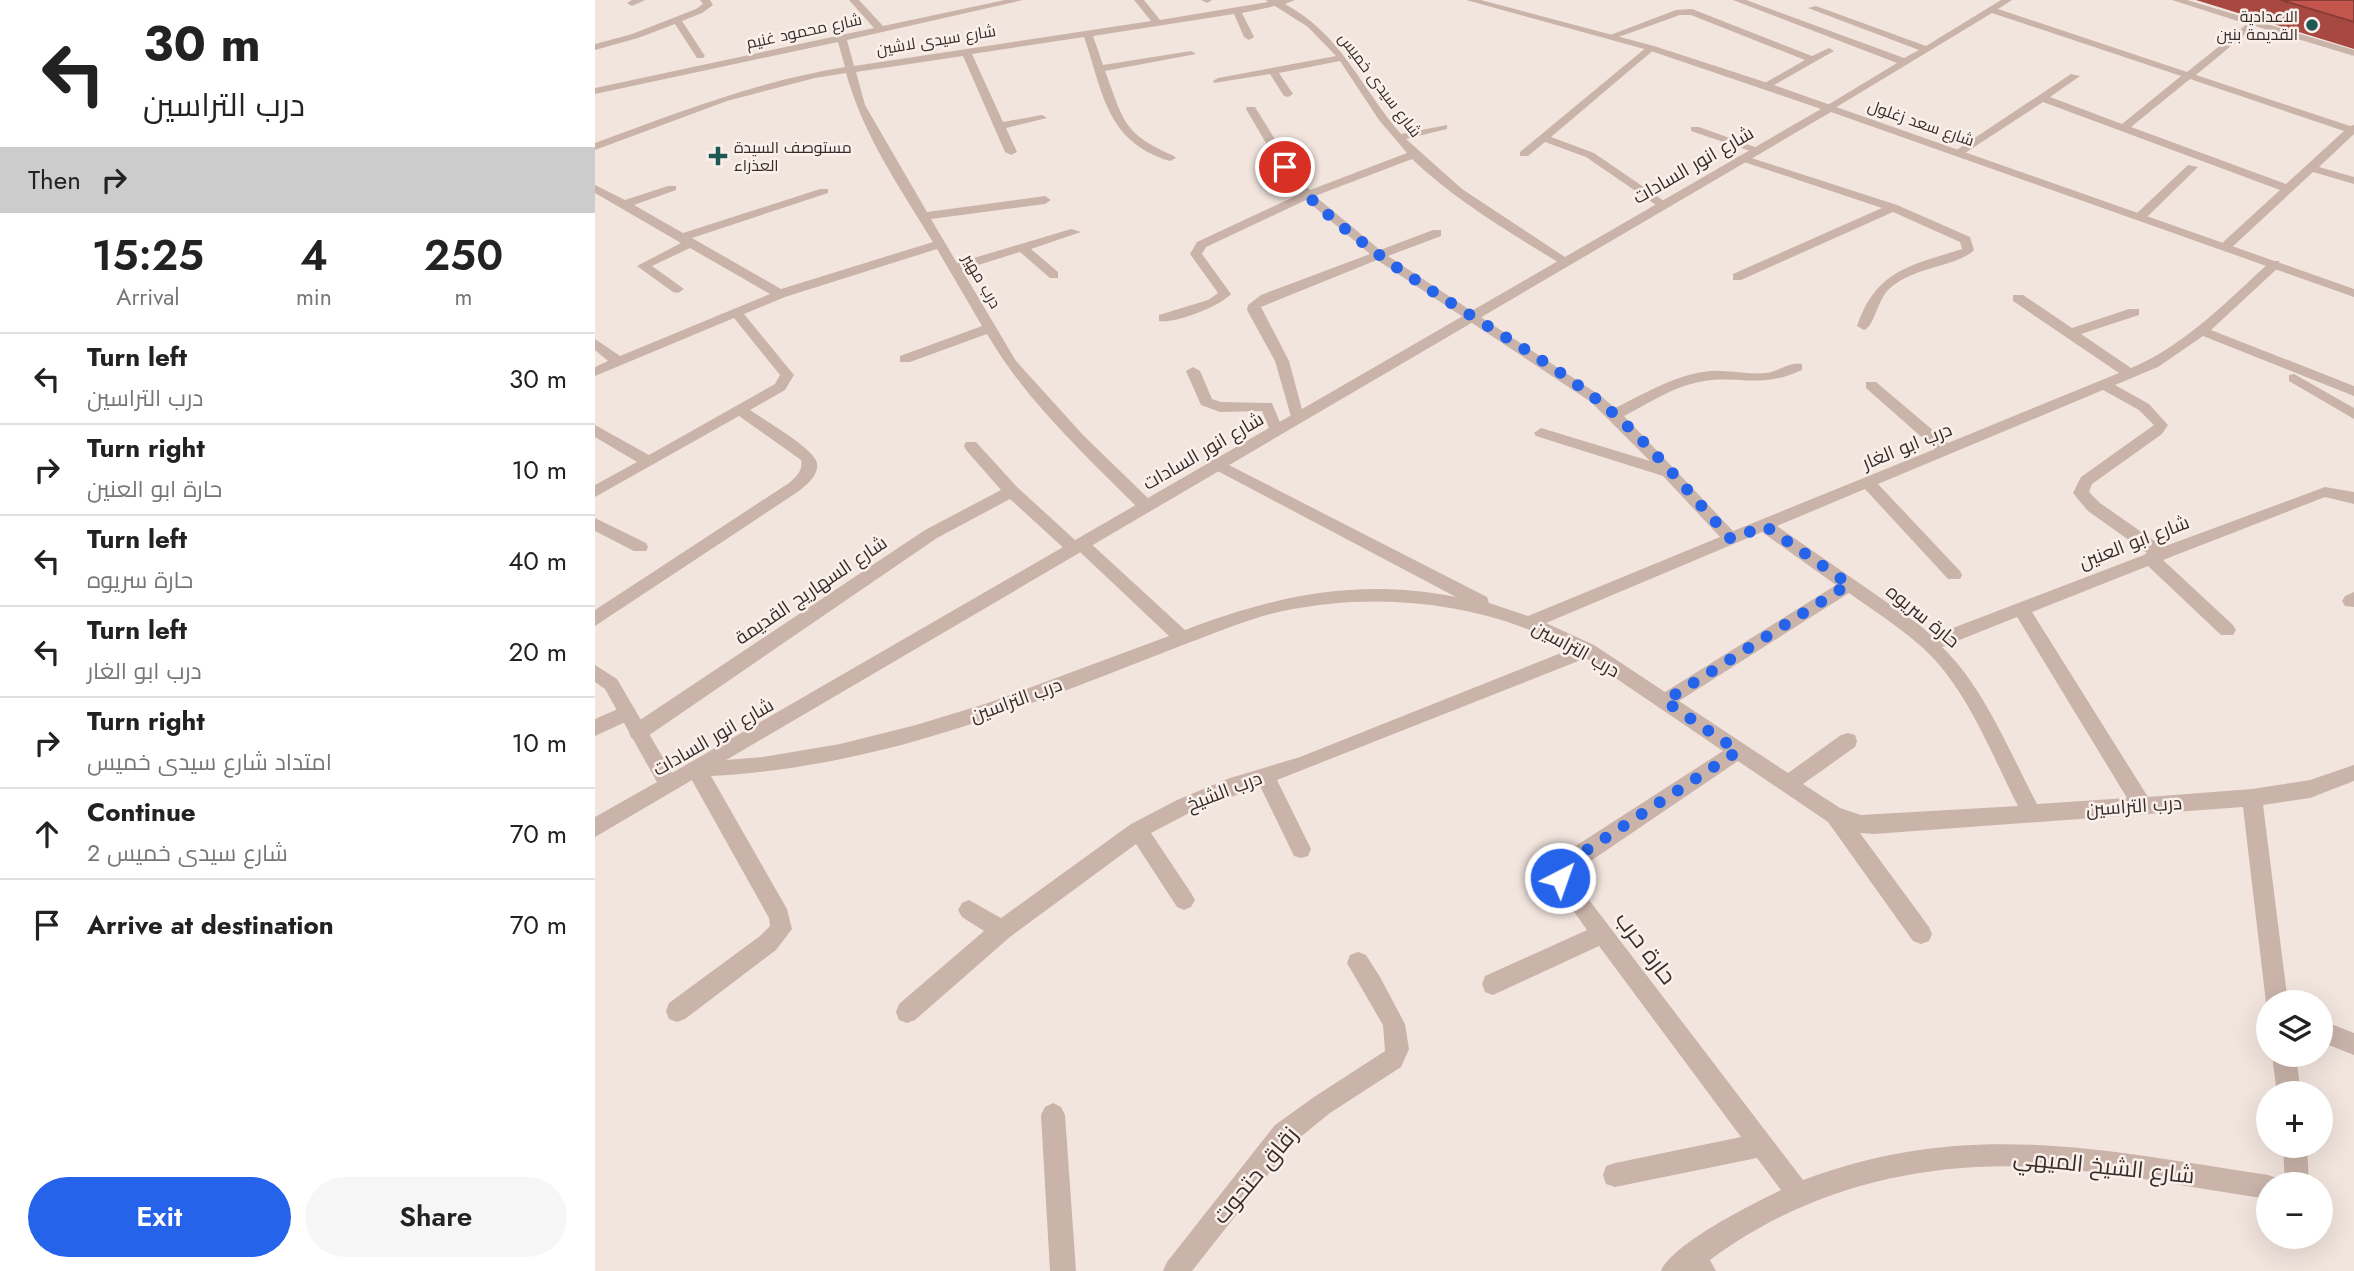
<!DOCTYPE html>
<html lang="en">
<head>
<meta charset="utf-8">
<style>
  :root { --surface:#fff; --page:#f6f6f6; --text:#222; --muted:#767676; --line:#e0e0e0; --accent:#2563eb }
  body { margin:0; font-family:Jost,Cairo,sans-serif; background:var(--page); color:var(--text); height:100vh; display:flex; flex-direction:column; font-size:26px; white-space:nowrap }
  * { box-sizing:border-box; margin:0 }
  p { font-size:23px; color:var(--muted) }
  .icon { flex:none; width:38px; height:38px; fill:none; stroke:currentColor; stroke-width:2; stroke-linecap:round; stroke-linejoin:round }
  .map { position:relative; flex:1; overflow:hidden }
  .sheet { display:flex; flex-direction:column; background:var(--surface); width:595px }
  .sheet>* { flex:none }
  .hud { background:#fff; color:var(--text); overflow:hidden }
  .buttons { position:absolute; left:1661px; top:990px; display:grid; gap:14px }
  .buttons a { display:grid; place-items:center; width:77px; height:77px; border-radius:50%; background:var(--surface); box-shadow:0 7px 28px #0002; font-size:35px }
  .pin { position:absolute; display:grid; place-items:center; width:60px; height:60px; color:#fff; margin:-30px; border:4px solid #fff; border-radius:50%; box-shadow:0 2px 7px #0007 }
  .me { position:absolute; width:77px; margin:-38px; rotate:41deg; stroke-linejoin:round; filter:drop-shadow(0 0 5px #0008) }
  .turn { display:flex; align-items:center; gap:24px; height:147px; padding:0 28px; font-size:32px }
  .turn .icon { width:91px; height:91px; stroke-width:2.5 }
  .turn b { display:block; font-size:49px; line-height:60px }
  .then { display:flex; align-items:center; height:66px; padding:0 28px; background:#0003; gap:14px; font-size:26px }
  .eta { display:flex; justify-content:space-evenly; align-items:center; height:119px; text-align:center }
  .eta b { font-size:42px; font-weight:600; line-height:49px }
  .primary-button { display:flex; gap:14px; margin-top:auto; padding:14px 28px }
  .primary-button a { flex:1; height:80px; border-radius:42px; background:var(--accent); color:#fff; font-size:28px; font-weight:600; line-height:80px; text-align:center }
  .primary-button a+a { background:var(--page); color:var(--text) }
  ul { padding:0; list-style:none }
  li { display:flex; align-items:center; gap:21px; height:91px; padding:0 28px; border-top:2px solid var(--line) }
  li div { flex:1 }
  li b { display:block; font-size:26px }
  li em { font-style:normal }
  main { display:flex; flex:1; min-height:0 }
  .map>svg:first-child { display:block }
  .lines { fill:none; stroke-linecap:round; stroke-linejoin:round }
  .service { fill:#cab4aa; fill-rule:evenodd }
  .minor { fill:#cab4aa; fill-rule:evenodd }
  .tertiary { fill:#cab4aa; fill-rule:evenodd }
  .wall { fill:#a84941 }
  .building { fill:#c3554c; stroke:#883c35; stroke-width:2 }
  .route { stroke:#2563eb; stroke-width:12; stroke-dasharray:0 21.6 }
  .poi-dot { fill:#205853; stroke:#faf0eb; stroke-width:2.5 }
  .labels { text-anchor:middle; dominant-baseline:central; stroke-width:5; stroke-linejoin:round; paint-order:stroke }
  .far-poi-label { font-size:16px; fill:#382c29; stroke:#faf0eb; text-anchor:end }
  .far-street-label { font-size:16px; fill:#382c29; stroke:#faf0eb }
  .street-label { font-size:19px; fill:#382c29; stroke:#faf0eb }
  .near-street-label { font-size:23px; fill:#382c29; stroke:#faf0eb }
</style>
</head>
<body>
<main>
<section class="sheet">
<div class="hud">
<div class="turn"><svg class="icon" aria-label="left" viewBox="0 0 24 24"><path d="M17 20v-9H6M10 6l-5 5 5 5"/></svg><div><b>30 m</b>درب التراسين</div></div>
<div class="then">Then<svg class="icon" aria-label="right" viewBox="0 0 24 24"><path d="M7 20v-9h11M14 6l5 5-5 5"/></svg></div>
</div>
<div class="eta">
<div><b>15:25</b><p>Arrival</p></div>
<div><b>4</b><p>min</p></div>
<div><b>250</b><p>m</p></div>
</div>
<ul>
<li><svg class="icon" aria-label="left" viewBox="0 0 24 24"><path d="M17 20v-9H6M10 6l-5 5 5 5"/></svg><div><b>Turn left</b><p>درب التراسين</p></div><em>30 m</em></li>
<li><svg class="icon" aria-label="right" viewBox="0 0 24 24"><path d="M7 20v-9h11M14 6l5 5-5 5"/></svg><div><b>Turn right</b><p>حارة ابو العنين</p></div><em>10 m</em></li>
<li><svg class="icon" aria-label="left" viewBox="0 0 24 24"><path d="M17 20v-9H6M10 6l-5 5 5 5"/></svg><div><b>Turn left</b><p>حارة سريوه</p></div><em>40 m</em></li>
<li><svg class="icon" aria-label="left" viewBox="0 0 24 24"><path d="M17 20v-9H6M10 6l-5 5 5 5"/></svg><div><b>Turn left</b><p>درب ابو الغار</p></div><em>20 m</em></li>
<li><svg class="icon" aria-label="right" viewBox="0 0 24 24"><path d="M7 20v-9h11M14 6l5 5-5 5"/></svg><div><b>Turn right</b><p>امتداد شارع سيدى خميس</p></div><em>10 m</em></li>
<li><svg class="icon" aria-label="ahead" viewBox="0 0 24 24"><path d="M12 20V5M6 11l6-6 6 6"/></svg><div><b>Continue</b><p>شارع سيدى خميس 2</p></div><em>70 m</em></li>
<li><svg class="icon" aria-label="arrive" viewBox="0 0 24 24"><path d="M6 21V4h12l-3 4 3 4H6"/></svg><div><b>Arrive at destination</b></div><em>70 m</em></li>
</ul>
<div class="primary-button"><a>Exit</a><a>Share</a></div>
</section>
<div class="map">
<svg width="1759" height="1271" viewBox="0 0 1759 1271">
  <rect width="100%" height="100%" fill="#f2e5de"/>
  <g class="lines">
    <path class="service" d="M50,0L37,6L32,3L37,0Z
      M105,0H115L118,5L107,13L87,21L110,56L108,58H102L80,24L43,38L0,50V44L37,34L101,9L108,4Z"/>
    <path class="minor" d="M254,0H264L288,26L410,0H428L252,40L259,66L556,21L539,0H549L565,20L673,2L671,0H700L690,4C748,36 765,87 806,134L852,125V129L811,139L867,189L976,261L970,265L966,264C914,232 861,201 817,159L720,196L785,250L838,230H846V236L793,256L1006,396L1020,408C1051,393 1081,374 1116,371C1134,370 1153,375 1171,373C1183,372 1195,361 1207,364V370C1164,390 1144,374 1104,382C1077,387 1053,404 1029,416L1138,531L1340,449L1271,388V382H1281L1353,443L1524,373L1418,301V295H1428L1477,328L1534,309H1544V315L1486,334L1536,368C1591,345 1633,300 1676,261H1684V267L1616,330L1759,386V396L1608,336L1563,367L1520,385L1554,404L1573,425L1567,434L1497,484L1494,492L1505,503L1568,547L1730,487L1759,492V504L1730,497L1568,560L1638,625L1641,630L1638,635H1626L1553,566L1437,612L1553,797L1657,789L1715,780L1759,765V781L1715,798L1668,805L1693,1003H1673V1008L1671,1003L1648,807L1279,834L1265,833L1334,927L1337,934L1334,941L1326,944L1318,941L1233,822L1143,761L975,875L1208,1180C1373,1118 1506,1150 1673,1175L1682,1178L1684,1185H1673V1199C1605,1189 1536,1175 1468,1169C1342,1157 1217,1184 1115,1260L1121,1271H1066C1077,1244 1157,1204 1186,1190L1162,1158L1020,1187L1011,1184L1008,1175L1011,1166L1020,1163L1146,1137L1004,946L898,995L890,992L887,984L890,976L992,930L955,878L958,865L965,856L1128,751L991,658L682,780L716,849L713,856L706,858L699,856L665,786L596,812L556,833L596,893L600,900L596,907L589,910L582,907L541,844L415,937L320,1020L312,1023L304,1020L301,1012L304,1004L389,931L367,917L363,910L367,903L374,900L406,918L536,824L582,800L635,778L705,757L976,649C889,602 784,591 688,611C655,618 624,632 593,643C529,668 465,694 400,716C308,748 213,771 116,776L192,909L197,929L181,950L90,1019L82,1022L74,1019L71,1011L74,1003L165,936L175,926L174,918L94,775L91,769L94,763L168,757L245,744L321,725L393,703L574,636L485,552H473L415,499L342,538L50,738L43,740L36,738L34,732L36,726L330,530L406,490L371,450L369,446L371,442H381L422,487L480,540H492L590,630C682,595 764,578 861,597L617,468L614,464L617,460L622,459L892,597L894,603L933,616L1125,537L1068,476L941,436L939,433L946,428L1055,461L996,402L782,260L666,307L694,361L709,417L702,422L697,420L680,361L652,310L653,305L666,295L775,254L711,200L611,247L607,254L636,294C625,306 581,324 564,321V315L613,300L623,293L595,254L602,242L705,194L694,182L651,109L652,107H660L705,180L715,190L812,153L784,120L745,61L684,73L698,94L693,97L689,96L675,74L619,83L618,81L623,78L741,56L713,27L680,6L647,13L659,37L654,40L649,37L639,14L498,36L508,65L596,51L601,54L510,71C529,121 527,133 579,156L581,158L575,161C511,142 508,92 489,37L377,54L408,122L447,115L452,118L411,128L422,152L416,155L410,152L368,56L261,72L270,105L332,212L450,196L456,200L450,204L336,219L362,263L476,229L486,232L436,249L463,272V278H455L425,252L367,270L421,361L488,435L557,502L559,506L557,510H545C490,455 431,401 392,334L315,362H305V356L387,326L342,249L190,297L149,314L199,375L190,390L155,410C169,420 219,448 222,463C224,474 213,484 204,491L0,626V610L194,483C202,476 208,471 206,460L144,416L0,497V485L42,462L0,437V425L54,455L180,384L185,375L139,318L0,376V367L13,361L0,350V339L25,356L175,294L95,248L57,266L89,289L83,293L78,292L42,266L86,243L0,193V185L30,200L73,186H81V190L39,205L88,233L225,189H233V193L97,238L186,289L338,242C305,188 268,135 251,73L220,78L132,101L0,150V143C82,113 163,81 250,67L243,42L0,94V88L279,28ZM1508,390L1544,410L1559,425L1486,477L1478,493L1493,511L1552,553L1549,555L1337,636L1326,626L1182,526L1270,489L1353,579H1365L1367,575L1365,571L1283,484ZM1167,532L1241,585L1070,692L999,645L951,623ZM1254,593C1287,617 1325,639 1350,672C1380,710 1401,763 1423,806L1266,815L1245,808L1208,784L1260,747L1262,741L1260,735L1253,733L1246,735L1193,773L1084,701ZM1422,617L1532,798L1442,804C1415,753 1389,687 1347,647Z
      M606,0H617L612,3Z
      M1138,0H1151L1309,58L1324,50L1213,8L1221,6L1331,46L1406,0H1417L1403,9L1592,72L1652,24L1577,0H1592L1759,50V56L1660,26L1601,75L1755,126L1759,125V134L1724,167L1759,177V184L1718,172L1634,250H1626V244L1685,190L1448,102L1367,155L1357,153L1476,74L1485,76L1455,97L1527,124L1586,76L1397,13L1235,111L1231,110V106L1302,63ZM1595,79L1749,131L1691,184L1536,127Z
      M1097,9L1217,56L1234,48L1239,51L1172,89L1167,86L1168,84L1210,60L1096,15H1085L1018,39L1010,37L1081,10Z
      M1053,46L1061,48L956,137L999,153L1072,203V207H1064L991,157L950,142L933,156H925V152Z
      M1096,127H1104L1168,150L1158,152L1096,131Z
      M1147,155L1302,205L1375,237L1379,250C1362,267 1319,266 1294,289C1283,299 1279,327 1269,330L1262,326C1281,271 1313,266 1364,250L1367,249L1365,242L1298,212L1146,280H1138V274L1287,208L1143,160L1141,158Z
      M1593,165L1603,167L1549,220H1541V214Z
      M598,367L605,371L617,399L626,402L677,403L688,430L686,433H676L667,411L625,412L606,405L591,371Z
      M1699,374L1759,408V419L1694,381V375Z
      M0,518L51,543L53,547L51,551H39L0,531Z
      M1759,592V607L1750,606L1747,601L1750,596Z
      M32,705L39,708L41,713L39,718L0,736V719Z
      M763,952L771,955L785,977L810,1024L814,1049L806,1067L735,1113L698,1143L597,1271H568L572,1262L680,1125L719,1097L790,1051L788,1025L752,963L755,955Z
      M1726,1020L1759,1033V1055L1726,1042Z
      M1677,1055H1701L1706,1094H1682Z
      M458,1103L466,1107L470,1115L481,1271H455L446,1115L450,1107Z
      M1688,1146H1712L1714,1185H1690Z"/>
    <path class="tertiary" d="M871,0H886L1059,46L1176,84L1759,289V297L1236,112L0,837V817L62,782L10,689L0,682V665L22,679L77,773L1226,109L1053,50Z"/>
  </g>
  <path class="wall" d="M1601,0H1759V49Z"/>
  <path class="building" d="M1686,0H1759V22Z"/>
  <g class="lines">
    <path class="route" d="M690,167C710,197 737,219 766,241C840,299 926,341 1000,398C1051,438 1093,492 1136,539L1170,526L1254,584L1070,701L1143,751L972,863L965,872V878"/>
  </g>
  <g class="poi-dot">
    <circle cx="1717" cy="25" r="7"/>
    <path d="M119.5 145.5h7v7h7v7h-7v7h-7v-7h-7v-7h7z"/>
  </g>
  <g class="labels">
    <g class="far-poi-label">
      <text x="1703" y="16">الاعدادية<tspan x="1703" dy="18">القديمة بنين</tspan></text>
      <text x="139" y="147" text-anchor="start">مستوصف السيدة<tspan x="139" dy="18">العذراء</tspan></text>
    </g>
    <g class="far-street-label">
      <text transform="translate(209 31) rotate(-12)">شارع محمود غنيم</text>
      <text transform="translate(341 40) rotate(-9)">شارع سيدى لاشين</text>
      <text transform="translate(785 85) rotate(53)">شارع سيدى خميس</text>
      <text transform="translate(1326 123) rotate(19)">شارع سعد زغلول</text>
      <text transform="translate(387 281) rotate(60)">درب مهير</text>
    </g>
    <g class="street-label">
      <text transform="translate(1098 165) rotate(-30)">شارع انور السادات</text>
      <text transform="translate(1312 446) rotate(-22)">درب ابو الغار</text>
      <text transform="translate(608 451) rotate(-30)">شارع انور السادات</text>
      <text transform="translate(1539 542) rotate(-21)">شارع ابو العنين</text>
      <text transform="translate(216 590) rotate(-34)">شارع السهاريج القديمة</text>
      <text transform="translate(1328 616) rotate(39)">حارة سريوه</text>
      <text transform="translate(981 649) rotate(29)">درب التراسين</text>
      <text transform="translate(421 700) rotate(-20)">درب التراسين</text>
      <text transform="translate(118 737) rotate(-30)">شارع انور السادات</text>
      <text transform="translate(629 791) rotate(-21)">درب الشيخ</text>
      <text transform="translate(1539 806) rotate(-4)">درب التراسين</text>
    </g>
    <g class="near-street-label">
      <text transform="translate(1051 948) rotate(53)">حارة حرب</text>
      <text transform="translate(1509 1166) rotate(6)">شارع الشيخ الميهي</text>
      <text transform="translate(660 1175) rotate(-50)">زقاق حتحوت</text>
    </g>
  </g>
</svg>
<div class="buttons">
<a><svg class="icon" aria-label="layers" viewBox="0 0 24 24"><path d="M12 4l9 5-9 5-9-5zM3 14l9 5 9-5"/></svg></a>
<a>+</a>
<a>−</a>
</div>
<div class="pin" style="left:690px;top:167px;background:#d93025"><svg class="icon" aria-label="arrive" viewBox="0 0 24 24"><path d="M6 21V4h12l-3 4 3 4H6"/></svg></div>
<svg class="me" style="left:965px;top:878px" viewBox="-20 -20 40 40"><circle r="17" fill="#2563eb" stroke="#fff" stroke-width="3"/><path d="M0-11L8 9 0 5-8 9z" fill="#fff"/></svg>
</div>
</main>
</body>
</html>
